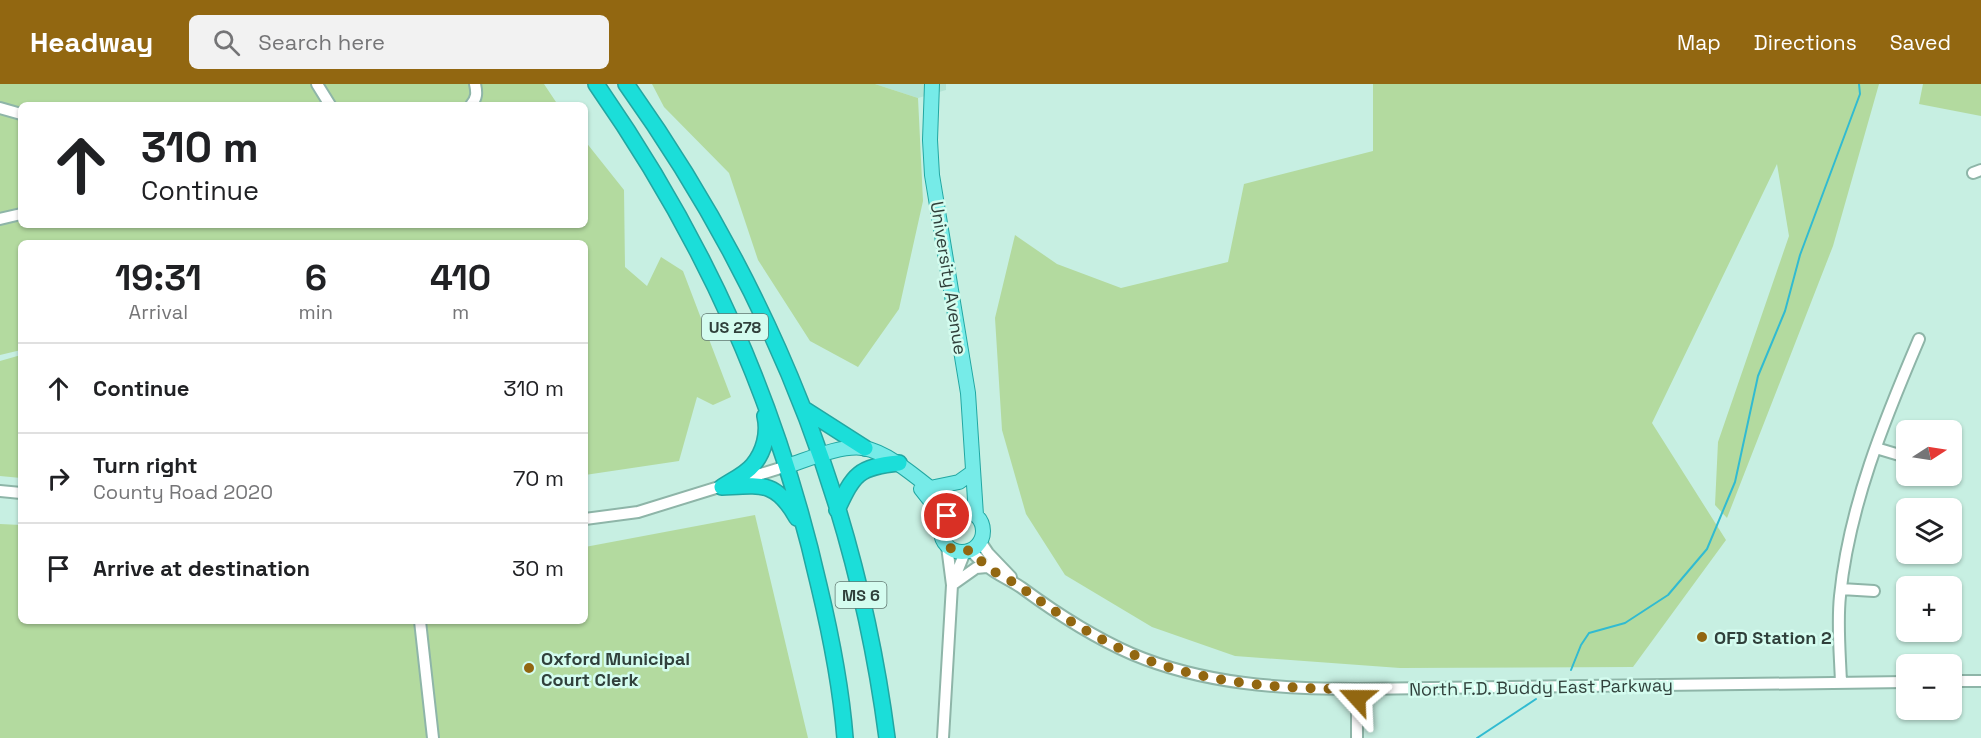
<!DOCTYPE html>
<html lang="en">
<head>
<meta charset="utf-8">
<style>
  :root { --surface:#fff; --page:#f2f2f2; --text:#202124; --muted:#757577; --line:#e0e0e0; --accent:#926711 }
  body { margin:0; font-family:"Space Grotesk",sans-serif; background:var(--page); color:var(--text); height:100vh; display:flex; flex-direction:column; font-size:22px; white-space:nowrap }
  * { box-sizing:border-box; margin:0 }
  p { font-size:20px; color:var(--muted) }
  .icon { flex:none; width:33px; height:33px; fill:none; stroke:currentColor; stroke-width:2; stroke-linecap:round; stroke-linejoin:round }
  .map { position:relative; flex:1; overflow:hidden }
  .sheet { position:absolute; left:18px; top:156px; width:570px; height:384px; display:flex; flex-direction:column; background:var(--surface); border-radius:9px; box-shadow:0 2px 4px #0004 }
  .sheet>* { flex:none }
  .banner { position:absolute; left:18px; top:18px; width:570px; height:126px; border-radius:9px; box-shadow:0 2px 4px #0004; background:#fff; color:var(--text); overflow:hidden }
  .needle { width:39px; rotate:78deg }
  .tools { position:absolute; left:1896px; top:336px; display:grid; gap:12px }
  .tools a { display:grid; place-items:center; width:66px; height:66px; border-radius:9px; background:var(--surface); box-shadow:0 2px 4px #0004; font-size:30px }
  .pin { position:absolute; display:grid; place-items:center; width:51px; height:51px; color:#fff; margin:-26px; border:3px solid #fff; border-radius:50%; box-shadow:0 2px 6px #0007 }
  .me { position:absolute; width:66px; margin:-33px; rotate:294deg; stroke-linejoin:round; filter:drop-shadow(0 0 4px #0008) }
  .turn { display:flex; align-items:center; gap:21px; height:126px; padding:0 24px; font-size:27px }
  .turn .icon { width:78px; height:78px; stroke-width:2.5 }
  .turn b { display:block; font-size:42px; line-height:51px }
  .eta { display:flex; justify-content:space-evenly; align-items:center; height:102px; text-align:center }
  .eta b { font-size:36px; font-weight:700; line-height:42px }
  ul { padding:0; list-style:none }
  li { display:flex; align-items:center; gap:18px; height:90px; padding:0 24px; border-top:2px solid var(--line) }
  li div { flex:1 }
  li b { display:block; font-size:22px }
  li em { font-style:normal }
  header { display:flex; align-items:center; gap:36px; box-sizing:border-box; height:84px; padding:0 30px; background:var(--accent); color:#fff }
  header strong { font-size:28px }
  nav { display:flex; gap:33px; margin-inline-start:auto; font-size:21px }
  .search { width:420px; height:54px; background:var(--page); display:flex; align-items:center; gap:15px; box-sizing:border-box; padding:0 21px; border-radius:9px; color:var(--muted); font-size:22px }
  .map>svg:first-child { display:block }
  .built { fill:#b3e4d4 }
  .green { fill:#b3da9f }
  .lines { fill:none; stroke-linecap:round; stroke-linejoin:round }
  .stream { stroke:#31bbd1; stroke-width:2 }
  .minor-casing { stroke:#8eb5a8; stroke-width:14 }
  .major-casing { stroke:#22a7a2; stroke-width:16 }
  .highway-casing { stroke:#22a7a2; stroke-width:18 }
  .minor { stroke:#fff; stroke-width:10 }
  .major { stroke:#76ebe8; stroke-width:14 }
  .highway { stroke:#1bded9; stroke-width:15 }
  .route { stroke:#926711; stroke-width:10; stroke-dasharray:0 18 }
  .poi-dot { fill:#926711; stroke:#d4fcef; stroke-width:2 }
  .labels { text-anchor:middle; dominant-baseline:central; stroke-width:5; stroke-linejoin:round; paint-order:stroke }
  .shield { fill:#d4fcef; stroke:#617871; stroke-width:1.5 }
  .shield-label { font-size:16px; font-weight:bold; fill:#30403b }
  .street-label { font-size:18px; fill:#30403b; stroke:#d4fcef }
  .poi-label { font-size:18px; font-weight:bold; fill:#30403b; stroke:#d4fcef; text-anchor:start }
</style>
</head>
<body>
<header>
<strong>Headway</strong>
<div class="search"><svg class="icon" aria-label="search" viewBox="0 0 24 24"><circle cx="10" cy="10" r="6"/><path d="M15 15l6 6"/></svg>Search here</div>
<nav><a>Map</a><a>Directions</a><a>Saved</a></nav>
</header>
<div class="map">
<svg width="1981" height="654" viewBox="0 0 1981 654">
  <rect width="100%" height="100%" fill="#c7efe2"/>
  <path class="built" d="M875,0H946V6L918,14Z"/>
  <path class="green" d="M0,0H544L558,21H21V141H585V57L624,106L625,183L647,202L661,173L683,187L731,313L713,321L697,313L679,377L585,391V159H21V266L0,271Z
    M652,0H875L918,14L923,117L899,225L858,283L810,257L758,176L729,89L664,23Z
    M1373,0H1879L1833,162L1727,434L1715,421L1718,358L1789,152L1777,80L1652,339L1726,456L1633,583L1400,584L1235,572L1152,543L1065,491L1026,430L1002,346L995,234L1015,151L1057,180L1121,204L1228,178L1244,100L1373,67Z
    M1923,0H1981V32L1919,20Z
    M21,271V394L0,392V277Z
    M755,431L808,654H0V440L21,441V537H585V463Z"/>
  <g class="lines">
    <path class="stream" d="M1571,586L1581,561L1589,549L1625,539L1668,511L1707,465L1735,398L1758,292L1785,227L1800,171L1860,10L1859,0
      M1477,654L1536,615"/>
    <g class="minor-casing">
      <path id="minor" d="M317,0L330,21
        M471,21C477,14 477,9 475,0
        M0,24L21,30
        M1973,89L1981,86
        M0,135L21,130
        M1876,364L1906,373
        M0,407L21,409
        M585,435L638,428L787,382
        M980,457L988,469L1011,493
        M970,466C976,472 981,478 987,482C997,491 1011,496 1022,504C1056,529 1093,553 1132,570C1203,600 1281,605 1357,605L1906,598
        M953,498L965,468
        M952,501L976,484L987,483
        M1841,505L1874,507
        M420,537L433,654
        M1952,597H1981
        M1841,599C1840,570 1837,540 1840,512C1849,422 1884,337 1919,255
        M1357,605V654
        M943,654L952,501L947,462"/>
    </g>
    <g class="major-casing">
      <path id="major" d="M932,0L930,56L932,91L968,309L976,431
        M787,382C809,375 840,361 863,364C893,368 933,409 959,426
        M930,404L959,398L973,388
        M921,405L936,424L943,438
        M941 447a21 21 0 1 1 42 0a21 21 0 1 1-42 0Z"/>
    </g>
    <g class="highway-casing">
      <path id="highway" d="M596,0C705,156 777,317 819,502C831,552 841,603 845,654
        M626,0C766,196 856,414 887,654
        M804,325L865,364
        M722,403C731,397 746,390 753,381C764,368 769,349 765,332
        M722,403C760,401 776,396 797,434
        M837,426C854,390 858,383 899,379"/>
    </g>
    <use href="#minor" class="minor"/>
    <use href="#major" class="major"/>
    <use href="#highway" class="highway"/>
  </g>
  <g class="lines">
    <path class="route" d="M947,432C934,451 948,473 970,466C976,471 981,478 987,482C997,491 1011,496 1022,504C1056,529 1093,553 1132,570C1203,600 1281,605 1357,605V614"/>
  </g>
  <g class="poi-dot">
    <circle cx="1702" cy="553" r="6"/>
    <circle cx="529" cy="584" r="6"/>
  </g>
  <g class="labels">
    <g class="shield">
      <rect x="702" y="230" width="66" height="26" rx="4.5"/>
      <rect x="835.5" y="498" width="51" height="26" rx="4.5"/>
    </g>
    <g class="shield-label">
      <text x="735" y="243">US 278</text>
      <text x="861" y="511">MS 6</text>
    </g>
    <g class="street-label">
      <text transform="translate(949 194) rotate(81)">University Avenue</text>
      <text transform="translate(1541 603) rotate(-1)">North F.D. Buddy East Parkway</text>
    </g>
    <g class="poi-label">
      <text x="1714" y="553">OFD Station 2</text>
      <text x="541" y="574">Oxford Municipal<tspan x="541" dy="21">Court Clerk</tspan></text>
    </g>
  </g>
</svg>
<div class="tools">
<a><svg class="needle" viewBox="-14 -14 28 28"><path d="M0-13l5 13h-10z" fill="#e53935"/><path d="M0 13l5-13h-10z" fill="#757577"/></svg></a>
<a><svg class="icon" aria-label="layers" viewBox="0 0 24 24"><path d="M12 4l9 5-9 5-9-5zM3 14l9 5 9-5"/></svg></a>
<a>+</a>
<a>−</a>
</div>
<div class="pin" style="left:947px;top:432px;background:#d93025"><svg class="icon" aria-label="arrive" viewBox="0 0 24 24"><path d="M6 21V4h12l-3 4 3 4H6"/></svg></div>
<svg class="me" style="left:1357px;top:614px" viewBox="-20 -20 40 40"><path d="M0-17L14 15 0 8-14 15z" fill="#926711" stroke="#fff" stroke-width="4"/></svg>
<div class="banner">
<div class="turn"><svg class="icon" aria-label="ahead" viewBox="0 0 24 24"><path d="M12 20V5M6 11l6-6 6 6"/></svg><div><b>310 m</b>Continue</div></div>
</div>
<section class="sheet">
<div class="eta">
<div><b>19:31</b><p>Arrival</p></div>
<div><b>6</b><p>min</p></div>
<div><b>410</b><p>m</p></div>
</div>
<ul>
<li><svg class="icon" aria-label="ahead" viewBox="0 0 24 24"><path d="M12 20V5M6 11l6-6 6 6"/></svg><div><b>Continue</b></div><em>310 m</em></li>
<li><svg class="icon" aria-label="right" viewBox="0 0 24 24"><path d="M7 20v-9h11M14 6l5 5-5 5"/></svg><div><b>Turn right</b><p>County Road 2020</p></div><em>70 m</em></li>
<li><svg class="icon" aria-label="arrive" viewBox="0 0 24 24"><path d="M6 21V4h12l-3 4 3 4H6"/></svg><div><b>Arrive at destination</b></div><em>30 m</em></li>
</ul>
</section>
</div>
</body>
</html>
